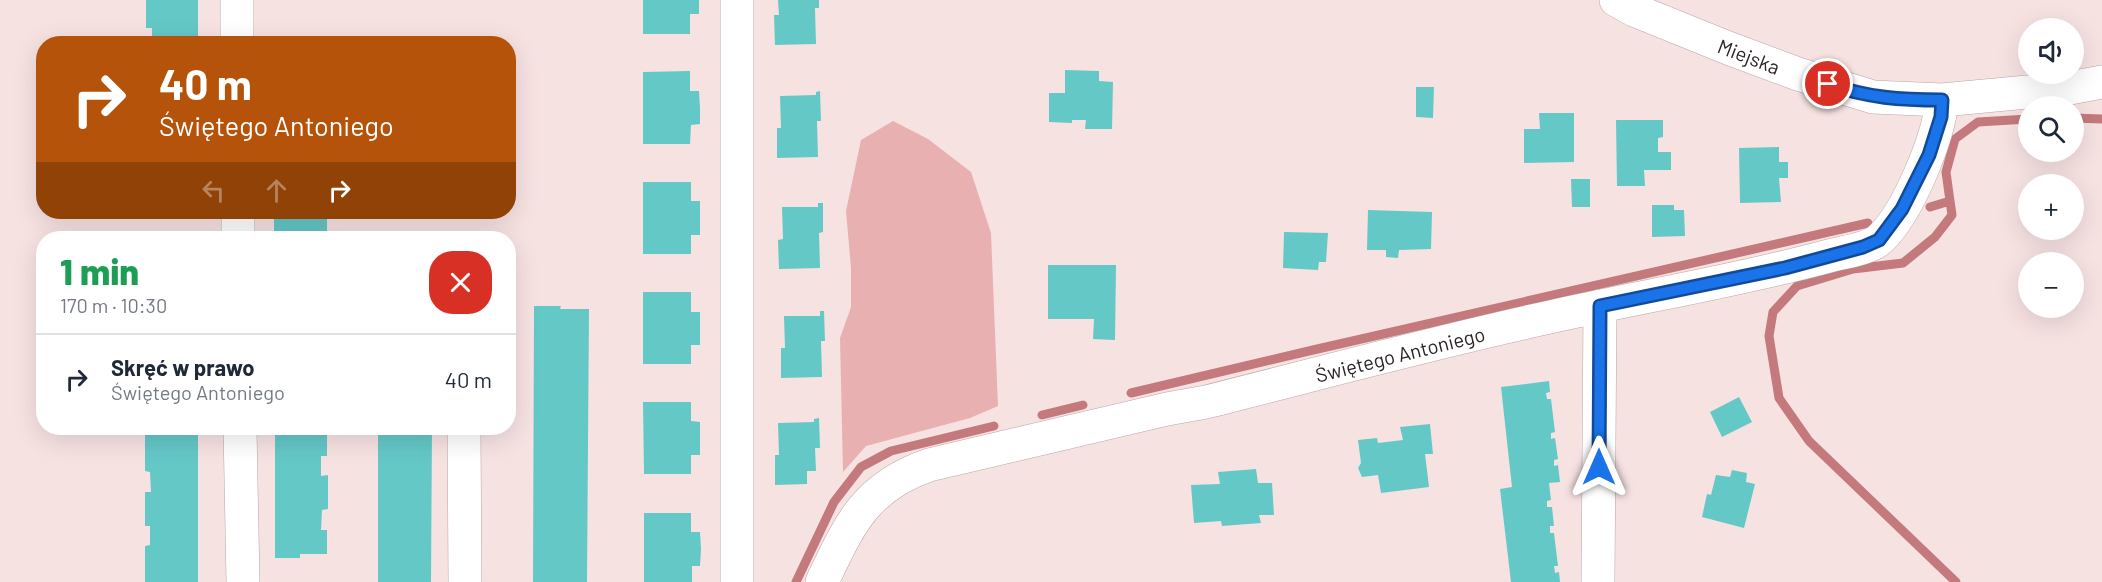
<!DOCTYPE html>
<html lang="pl">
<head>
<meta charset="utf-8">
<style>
  :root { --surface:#fff; --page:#f6f6f7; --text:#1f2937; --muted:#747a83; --line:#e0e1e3 }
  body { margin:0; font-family:Barlow,sans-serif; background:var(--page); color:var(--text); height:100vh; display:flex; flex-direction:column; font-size:22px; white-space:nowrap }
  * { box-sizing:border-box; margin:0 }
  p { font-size:20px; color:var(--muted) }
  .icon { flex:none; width:33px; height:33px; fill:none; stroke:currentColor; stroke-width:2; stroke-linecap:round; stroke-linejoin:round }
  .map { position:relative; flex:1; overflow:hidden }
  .details { position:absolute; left:36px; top:231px; width:480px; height:204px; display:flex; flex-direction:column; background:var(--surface); border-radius:24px; box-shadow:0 6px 24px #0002 }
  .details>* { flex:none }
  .banner { position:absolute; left:36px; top:36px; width:480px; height:183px; border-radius:24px; box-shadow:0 6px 24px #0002; background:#b45309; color:#fff; overflow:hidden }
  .controls { position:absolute; left:2018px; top:18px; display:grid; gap:12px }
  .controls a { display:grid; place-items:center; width:66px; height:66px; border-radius:50%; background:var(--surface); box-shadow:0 6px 24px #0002; font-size:30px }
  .pin { position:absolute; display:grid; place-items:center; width:51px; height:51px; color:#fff; margin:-26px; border:3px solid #fff; border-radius:50%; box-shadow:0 2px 6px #0007 }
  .me { position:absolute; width:66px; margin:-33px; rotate:0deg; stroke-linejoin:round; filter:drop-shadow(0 0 4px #0008) }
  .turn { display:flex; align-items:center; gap:21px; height:126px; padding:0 24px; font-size:27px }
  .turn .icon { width:78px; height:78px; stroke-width:2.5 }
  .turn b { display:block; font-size:42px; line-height:51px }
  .lanes { display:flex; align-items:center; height:57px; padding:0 24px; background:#0003; justify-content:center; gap:30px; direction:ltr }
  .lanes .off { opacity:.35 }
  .round { display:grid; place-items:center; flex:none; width:63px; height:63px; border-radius:24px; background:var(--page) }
  .head { display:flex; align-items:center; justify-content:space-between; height:102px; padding:0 24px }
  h1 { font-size:36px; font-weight:800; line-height:45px; color:#1e9e55 }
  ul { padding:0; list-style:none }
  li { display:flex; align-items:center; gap:18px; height:90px; padding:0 24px; border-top:2px solid var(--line) }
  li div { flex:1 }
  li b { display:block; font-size:22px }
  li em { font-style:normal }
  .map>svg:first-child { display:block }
  .green { fill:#e9b0b1 }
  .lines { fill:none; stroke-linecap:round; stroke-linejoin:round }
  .stream { stroke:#c47a7c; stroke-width:9 }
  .building { fill:#64c8c7 }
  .minor-casing { stroke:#b9a6a6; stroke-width:34 }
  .minor { stroke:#fff; stroke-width:33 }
  .route-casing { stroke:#114b97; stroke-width:15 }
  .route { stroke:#1a73e8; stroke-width:10 }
  .labels { text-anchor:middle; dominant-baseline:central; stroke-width:4.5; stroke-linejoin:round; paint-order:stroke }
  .street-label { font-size:20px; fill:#2b2323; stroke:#fff }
</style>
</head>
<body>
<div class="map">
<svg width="2102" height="582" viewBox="0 0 2102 582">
  <rect width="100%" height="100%" fill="#f7e2e2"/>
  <path class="green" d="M893,121L928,139L971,172L991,233L998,406L970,418L866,446L843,472L840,338L851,307V268L846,211L861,140Z"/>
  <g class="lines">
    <path class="stream" d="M2073,118L2102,119
      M1950,201L1952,215L1935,237L1903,263L1853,269L1797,286L1773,312L1769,336L1779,398L1809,441L1956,582
      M1930,207L1950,201L1946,172L1955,139L1978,122L2028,119
      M1131,393L1313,350L1868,223
      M1042,415L1083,405
      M796,582L834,502L861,467L891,451L994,426"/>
  </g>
  <path class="building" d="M146,0H198V44H152V28H146Z
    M643,0H699V14H690V34H643Z
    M778,0H819V8H815L816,44L775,45L774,15H779Z
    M1065,70L1099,71V81L1113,82L1112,129H1085L1086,120H1072V123L1049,122V93H1065Z
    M690,71V91H699L700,108V124L691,125L690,144H643V72Z
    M1416,87H1434L1433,118L1416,117Z
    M820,91L821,121H817L818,157L777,158V128H781L780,96L816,95V92Z
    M1539,113H1574V162L1524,163V129H1540Z
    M1616,120H1663V137L1658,138V152H1671V170H1644L1645,186H1617Z
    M1779,147V162H1788V178H1779L1781,202L1740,203L1739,148Z
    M1571,179H1590V207H1572Z
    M643,182H691V201H700V235H691V254H643Z
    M818,203H823V232L819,233L820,268L779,269L778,240L783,239L782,207H818Z
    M1652,205H1674V210H1684L1685,236L1652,237Z
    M1368,210L1432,212L1431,249L1399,250L1398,258L1386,257V250H1367Z
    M274,212H300L301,215H327V238H274Z
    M1284,232L1328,233L1326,262H1319L1318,270L1283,268Z
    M1048,265H1116L1115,340L1093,339L1094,319H1048Z
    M643,292H691V312H700V345H691V364H643Z
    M534,306H561L560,309H589L587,582H533Z
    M820,311H824L825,341H821L822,377L781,378V348H785L784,316H820Z
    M1549,381L1550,392L1546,393L1547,399H1551L1555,432L1551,433V439L1555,438L1558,459L1554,460V466L1558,465L1560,482L1549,483L1551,500L1547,501V507H1552L1554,526H1550V533H1554L1558,566H1554L1555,573L1559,572L1560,582H1511L1500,489L1512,487L1501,387Z
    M1739,397L1752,422L1722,437L1710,412Z
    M643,402H691V421L700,422V455H691V474H644Z
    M819,418L820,448H815L816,471H807V484L775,485V455H779L778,423L814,422V419Z
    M1430,424L1433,454H1425L1429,487L1381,493L1378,475L1362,477L1358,468L1361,463L1358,440L1377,438L1378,443L1403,440L1400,427Z
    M145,428H198V582H145V546L150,545V526H145V492H151L150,472L145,471Z
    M275,428H327V456H321V476L328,475V509L322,510L321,530H327V554H300V558H275Z
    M378,428H432L431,582H378Z
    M1256,469L1258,483H1272L1274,515H1259L1261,523L1222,526L1221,521L1194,523L1191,485L1220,484L1218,472Z
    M1732,470L1747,473L1746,482L1755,484L1744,528L1702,517L1707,494L1711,495L1716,475L1730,477Z
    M644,513H691V532H700L701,549L700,566H692V582H644Z"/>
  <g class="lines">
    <g class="minor-casing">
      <path id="minor" d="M237,0V44
        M1616,0L1634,10L1728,48L1798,74L1873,97L1942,100L2070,88L2102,82
        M238,212V238
        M240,428L243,582
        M464,428L465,582
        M737,582V0
        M822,582C849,525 865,487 929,465L1167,409L1206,402C1321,373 1435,342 1550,317C1643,296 1737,281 1829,256C1844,252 1869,249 1880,239C1908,213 1939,137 1942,100
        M1598,582L1600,306"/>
    </g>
    <use href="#minor" class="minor"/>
  </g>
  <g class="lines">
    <g class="route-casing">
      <path id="route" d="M1599,467L1600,306L1785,268L1863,247L1879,240L1902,209L1929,155L1941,117L1942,100C1900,100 1869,98 1828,84"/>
    </g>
    <use href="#route" class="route"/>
  </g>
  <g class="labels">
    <g class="street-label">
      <text transform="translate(1749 56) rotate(21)">Miejska</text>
      <text transform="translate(1400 354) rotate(-14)">Świętego Antoniego</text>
    </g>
  </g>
</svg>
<div class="controls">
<a><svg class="icon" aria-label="sound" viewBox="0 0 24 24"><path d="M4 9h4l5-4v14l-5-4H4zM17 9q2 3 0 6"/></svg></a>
<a><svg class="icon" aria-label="search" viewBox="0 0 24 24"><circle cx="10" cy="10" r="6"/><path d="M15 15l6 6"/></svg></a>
<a>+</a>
<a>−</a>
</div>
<div class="pin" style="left:1828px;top:84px;background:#d93025"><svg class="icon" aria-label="arrive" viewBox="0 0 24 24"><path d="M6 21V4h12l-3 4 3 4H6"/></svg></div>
<svg class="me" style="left:1599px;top:467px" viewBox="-20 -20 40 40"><path d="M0-17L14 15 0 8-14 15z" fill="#1a73e8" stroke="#fff" stroke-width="4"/></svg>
<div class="banner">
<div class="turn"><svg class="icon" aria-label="right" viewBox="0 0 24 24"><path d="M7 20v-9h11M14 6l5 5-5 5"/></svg><div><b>40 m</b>Świętego Antoniego</div></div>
<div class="lanes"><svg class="icon off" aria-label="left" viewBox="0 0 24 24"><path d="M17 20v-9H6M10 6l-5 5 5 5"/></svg><svg class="icon off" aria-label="ahead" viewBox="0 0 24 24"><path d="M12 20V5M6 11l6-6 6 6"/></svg><svg class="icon" aria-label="right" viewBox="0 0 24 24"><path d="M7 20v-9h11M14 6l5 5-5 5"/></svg></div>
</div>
<section class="details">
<div class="head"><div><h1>1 min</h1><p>170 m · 10:30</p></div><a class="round" style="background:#d93025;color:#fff"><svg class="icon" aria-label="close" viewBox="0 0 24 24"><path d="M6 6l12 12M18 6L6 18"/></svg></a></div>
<ul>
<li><svg class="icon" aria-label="right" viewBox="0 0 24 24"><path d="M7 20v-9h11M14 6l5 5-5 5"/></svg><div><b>Skręć w prawo</b><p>Świętego Antoniego</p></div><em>40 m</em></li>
</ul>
</section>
</div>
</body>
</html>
